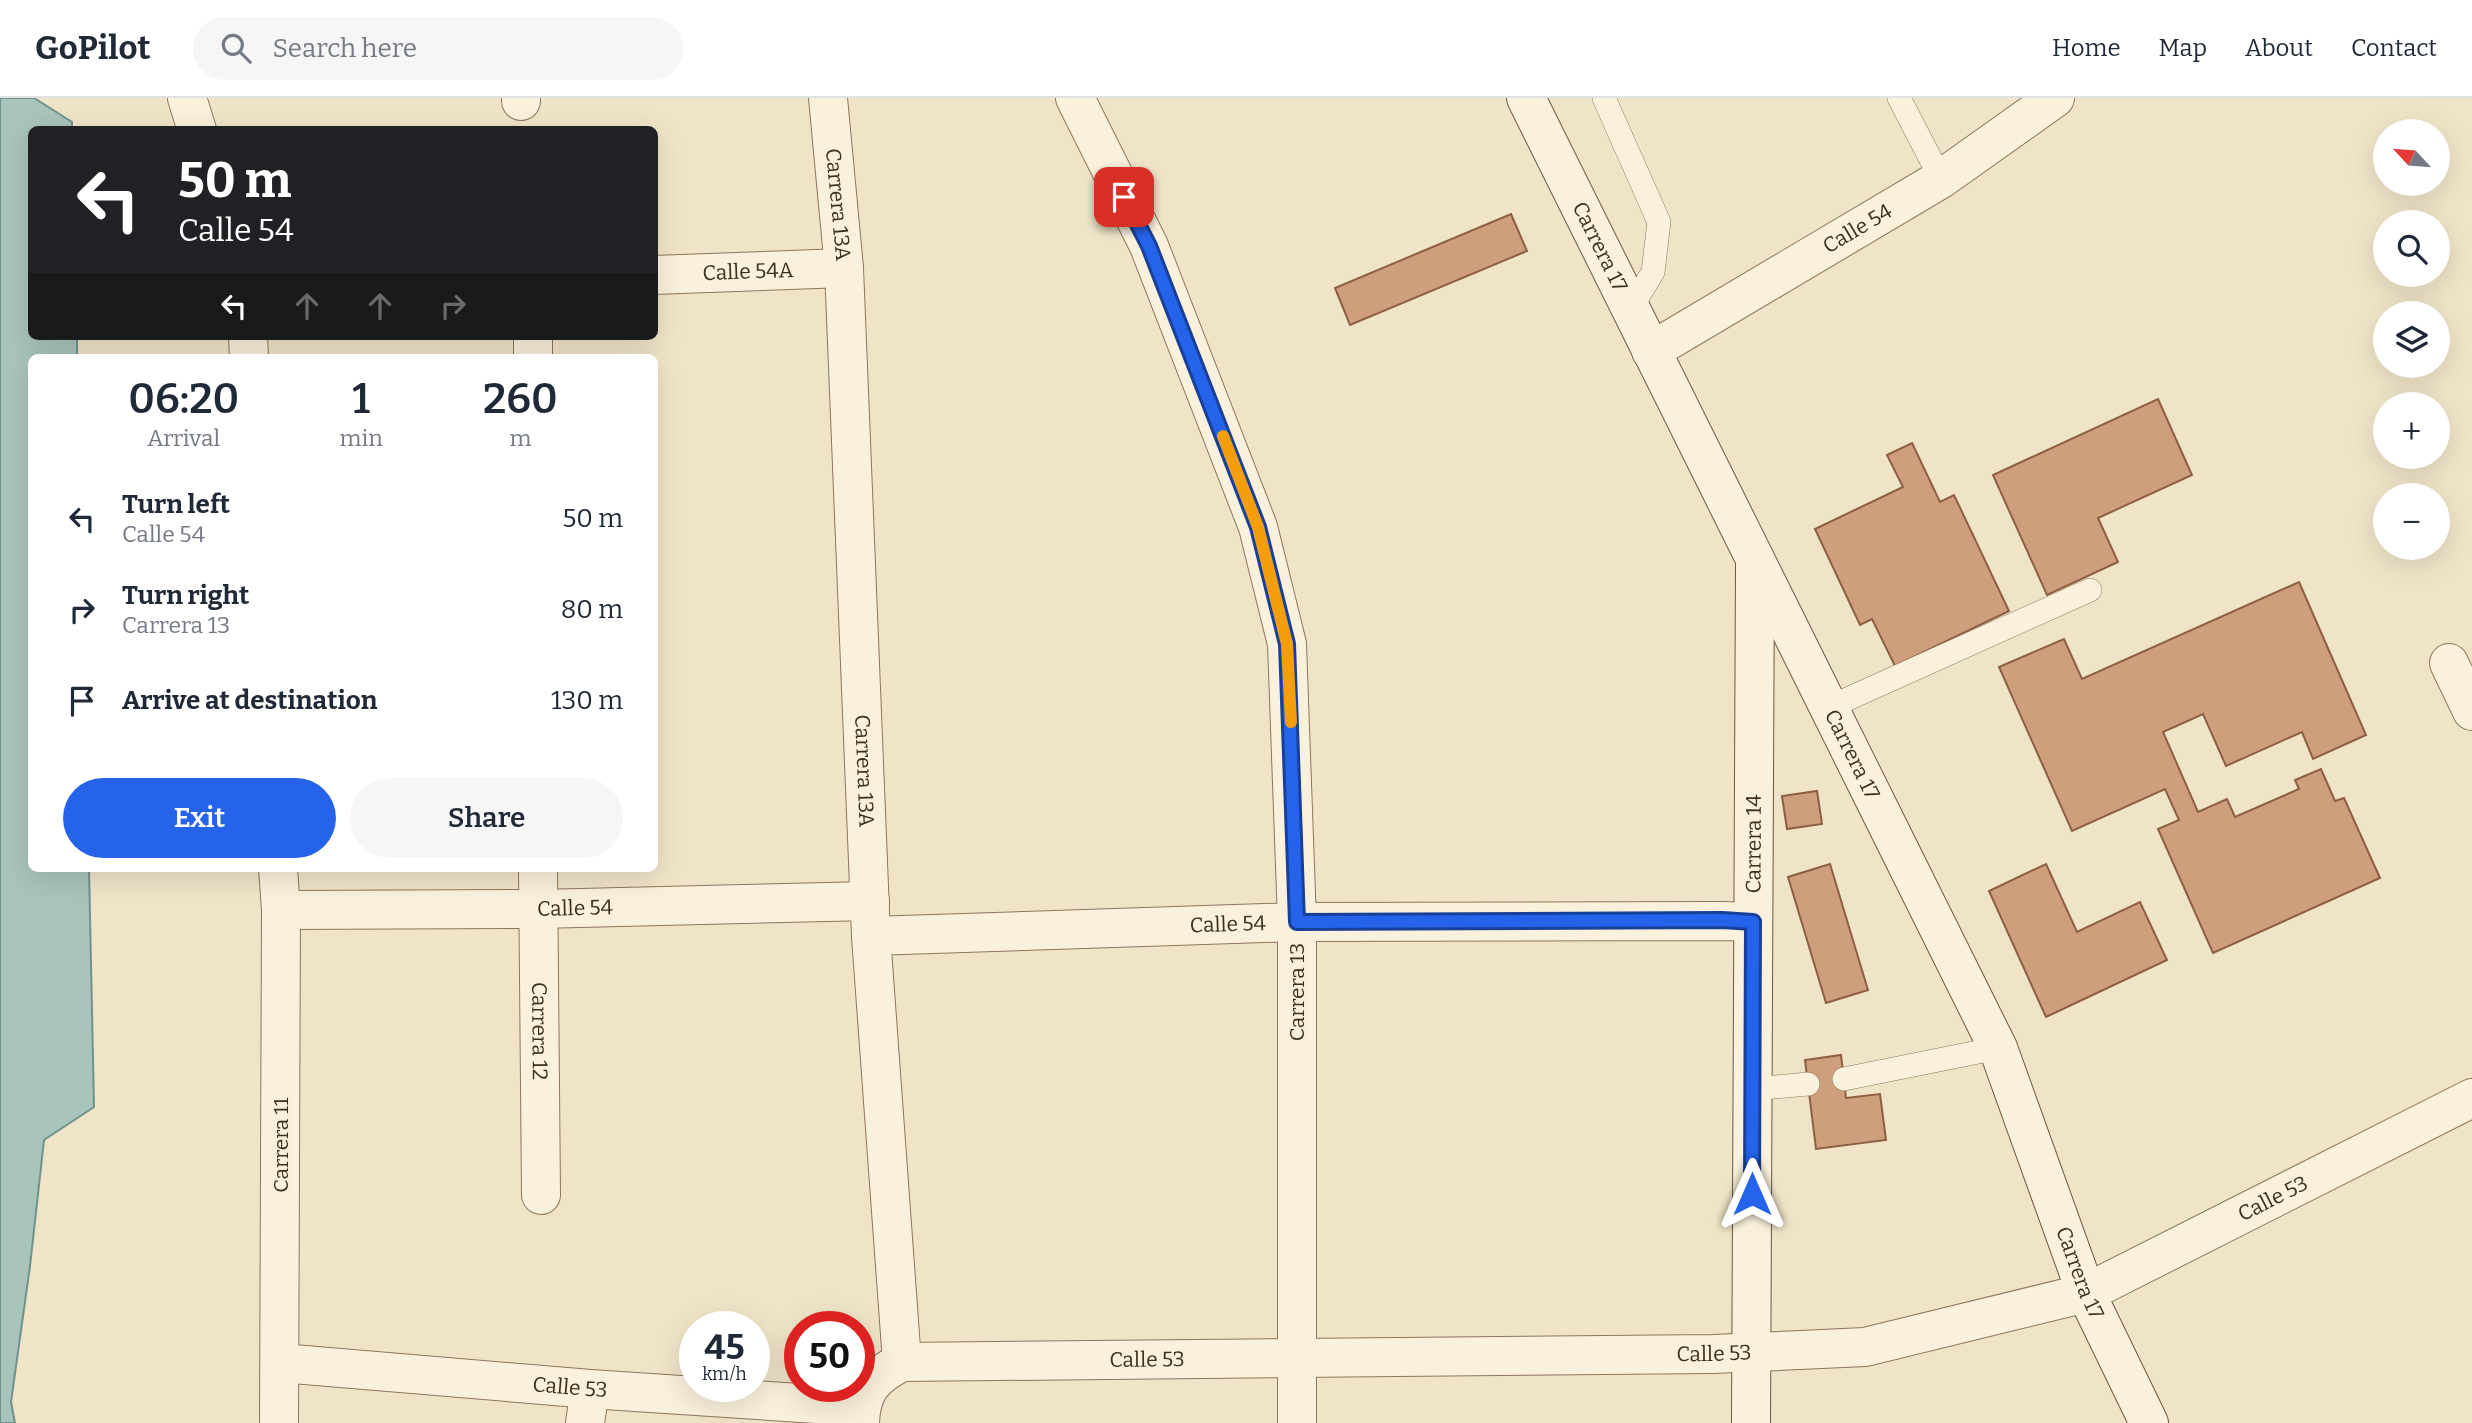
<!DOCTYPE html>
<html lang="en">
<head>
<meta charset="utf-8">
<style>
  :root { --surface:#fff; --page:#f6f6f7; --text:#1f2937; --muted:#747a83; --line:#e0e1e3; --accent:#2563eb }
  body { margin:0; font-family:Bitter,serif; background:var(--page); color:var(--text); height:100vh; display:flex; flex-direction:column; font-size:26px; white-space:nowrap }
  * { box-sizing:border-box; margin:0 }
  p { font-size:23px; color:var(--muted) }
  .icon { flex:none; width:38px; height:38px; fill:none; stroke:currentColor; stroke-width:2; stroke-linecap:round; stroke-linejoin:round }
  .map { position:relative; flex:1; overflow:hidden }
  .panel { position:absolute; left:28px; top:256px; width:630px; height:518px; display:flex; flex-direction:column; background:var(--surface); border-radius:10px; box-shadow:0 7px 28px #0002 }
  .panel>* { flex:none }
  .top-card { position:absolute; left:28px; top:28px; width:630px; height:214px; border-radius:10px; box-shadow:0 7px 28px #0002; background:#202124; color:#fff; overflow:hidden }
  .needle { width:46px; rotate:296deg }
  .buttons { position:absolute; left:2373px; top:21px; display:grid; gap:14px }
  .buttons a { display:grid; place-items:center; width:77px; height:77px; border-radius:50%; background:var(--surface); box-shadow:0 7px 28px #0002; font-size:35px }
  .speed { position:absolute; left:679px; top:1213px; display:flex; gap:14px; font-size:35px; font-weight:700; text-align:center }
  .speed>* { display:grid; place-content:center; width:91px; height:91px; border-radius:50%; background:var(--surface); box-shadow:0 7px 28px #0002; line-height:1 }
  .speed small { font-size:18px; font-weight:400 }
  .speed .limit { border:10px solid #d22; background:#fff; color:#111 }
  .pin { position:absolute; display:grid; place-items:center; width:60px; height:60px; color:#fff; margin:-30px; border-radius:14px; box-shadow:0 4px 10px #0006 }
  .me { position:absolute; width:77px; margin:-38px; rotate:0deg; stroke-linejoin:round; filter:drop-shadow(0 0 5px #0008) }
  .turn { display:flex; align-items:center; gap:24px; height:147px; padding:0 35px; font-size:32px }
  .turn .icon { width:91px; height:91px; stroke-width:2.5 }
  .turn b { display:block; font-size:49px; line-height:60px }
  .lanes { display:flex; align-items:center; height:66px; padding:0 35px; background:#0003; justify-content:center; gap:35px; direction:ltr }
  .lanes .off { opacity:.35 }
  .eta { display:flex; justify-content:space-evenly; align-items:center; height:119px; text-align:center }
  .eta b { font-size:42px; font-weight:600; line-height:49px }
  .primary-button { display:flex; gap:14px; margin-top:auto; padding:14px 35px }
  .primary-button a { flex:1; height:80px; border-radius:42px; background:var(--accent); color:#fff; font-size:28px; font-weight:600; line-height:80px; text-align:center }
  .primary-button a+a { background:var(--page); color:var(--text) }
  ul { padding:0; list-style:none }
  li { display:flex; align-items:center; gap:21px; height:91px; padding:0 35px }
  li div { flex:1 }
  li b { display:block; font-size:26px }
  li em { font-style:normal }
  header { display:flex; align-items:center; gap:42px; box-sizing:border-box; height:98px; padding:0 35px; background:var(--surface); border-bottom:2px solid var(--line) }
  header strong { font-size:33px }
  nav { display:flex; gap:38px; margin-inline-start:auto; font-size:24px }
  .search { width:490px; height:63px; background:var(--page); display:flex; align-items:center; gap:18px; box-sizing:border-box; padding:0 24px; border-radius:38px; color:var(--muted); font-size:26px }
  .map>svg:first-child { display:block }
  .water { fill:#a9c4bc; stroke:#6f938a; stroke-width:2 }
  .building { fill:#cf9f7d; stroke:#8d5f41; stroke-width:2 }
  .lines { fill:none; stroke-linecap:round; stroke-linejoin:round }
  .service-casing { stroke:#8d765c; stroke-width:24 }
  .minor-casing { stroke:#8d765c; stroke-width:40 }
  .secondary-casing { stroke:#6f573f; stroke-width:40 }
  .service { stroke:#faf1dc; stroke-width:23 }
  .minor { stroke:#faf1dc; stroke-width:38 }
  .secondary { stroke:#faf1dc; stroke-width:38 }
  .route-casing { stroke:#184099; stroke-width:18 }
  .route { stroke:#2563eb; stroke-width:12 }
  .slow { stroke:#f59e0b; stroke-width:12 }
  .labels { text-anchor:middle; dominant-baseline:central; stroke-width:5; stroke-linejoin:round; paint-order:stroke }
  .street-label { font-size:21px; fill:#3d2e20; stroke:#f7eed8 }
</style>
</head>
<body>
<header>
<strong>GoPilot</strong>
<div class="search"><svg class="icon" aria-label="search" viewBox="0 0 24 24"><circle cx="10" cy="10" r="6"/><path d="M15 15l6 6"/></svg>Search here</div>
<nav><a>Home</a><a>Map</a><a>About</a><a>Contact</a></nav>
</header>
<div class="map">
<svg width="2472" height="1325" viewBox="0 0 2472 1325">
  <rect width="100%" height="100%" fill="#f0e4c8"/>
  <path class="water" d="M0,0H34L72,24V31L32,32V238H77V259H32V770H89L94,1009L44,1042L30,1168L11,1304L15,1325H0Z"/>
  <path class="building" d="M1511,116L1527,153L1350,227L1335,190Z
    M2158,301L2192,377L2098,420L2118,464L2047,497L1993,377Z
    M1912,345L1940,404L1954,397L2009,513L1895,568L1872,521L1860,527L1815,431L1903,389L1887,357Z
    M2299,484L2366,637L2313,661L2302,634L2226,668L2203,616L2163,634L2198,714L2227,701L2235,719L2299,691L2295,682L2321,671L2335,703L2344,700L2380,780L2213,855L2158,731L2179,722L2165,691L2072,733L1999,569L2064,541L2082,581Z
    M1817,693L1822,726L1787,731L1782,698Z
    M1830,766L1868,892L1826,905L1788,779Z
    M2046,766L2077,834L2140,804L2167,862L2046,919L1989,793Z
    M1841,957L1846,1000L1880,996L1886,1042L1816,1051L1805,962Z"/>
  <g class="lines">
    <g class="service-casing">
      <path id="service" d="M1604,0L1659,124L1653,174L1631,210
        M1899,0L1941,81
        M1830,609L2090,492
        M1844,981L1998,950
        M1752,991L1808,986"/>
    </g>
    <g class="minor-casing">
      <g id="minor">
        <path d="M187,0L197,32"/>
        <path d="M521,0V3"/>
        <path id="s1" d="M828,0L844,170L871,838L902,1264C874,1278 861,1292 860,1325"/>
        <path d="M1075,0L1149,148L1258,429L1287,546L1297,824V1325"/>
        <path id="s2" d="M654,177L844,170"/>
        <path d="M248,238L249,259"/>
        <path d="M533,238V259"/>
        <path id="s3" d="M1651,253L1941,81L2055,0"/>
        <path d="M2449,565L2472,613"/>
        <path d="M278,770L281,812L279,1325"/>
        <path id="s4" d="M538,770L541,1097"/>
        <path id="s5" d="M281,812L539,811L870,803"/>
        <path id="s6" d="M871,838L1297,824L1722,823L1753,824"/>
        <path id="s7" d="M902,1264L1713,1256L1865,1249L2086,1195L2472,1000"/>
        <path id="s8" d="M281,1265L590,1291L861,1309"/>
        <path d="M585,1325L590,1291"/>
      </g>
    </g>
    <g class="secondary-casing">
      <g id="secondary">
        <path id="s9" d="M1526,0L1998,950L2086,1195L2149,1325"/>
        <path id="s10" d="M1751,1325L1755,468"/>
      </g>
    </g>
    <use href="#service" class="service"/>
    <use href="#minor" class="minor"/>
    <use href="#secondary" class="secondary"/>
  </g>
  <g class="lines">
    <g class="route-casing">
      <path id="route" d="M1124,99L1149,148L1258,429L1287,546L1297,824L1722,822L1753,824L1752,1096"/>
    </g>
    <use href="#route" class="route"/>
    <path class="slow" d="M1223,338L1258,429L1287,546L1291,624"/>
  </g>
  <g class="labels">
    <g class="street-label">
      <text stroke="none"><textPath href="#s1" startOffset="107">Carrera 13A</textPath></text>
      <text stroke="none"><textPath href="#s3" startOffset="240">Calle 54</textPath></text>
      <text stroke="none"><textPath href="#s9" startOffset="166">Carrera 17</textPath></text>
      <text stroke="none"><textPath href="#s2" startOffset="94">Calle 54A</textPath></text>
      <text stroke="none"><textPath href="#s9" startOffset="733">Carrera 17</textPath></text>
      <text stroke="none"><textPath href="#s1" startOffset="674">Carrera 13A</textPath></text>
      <text stroke="none"><textPath href="#s10" startOffset="579">Carrera 14</textPath></text>
      <text stroke="none"><textPath href="#s5" startOffset="294">Calle 54</textPath></text>
      <text stroke="none"><textPath href="#s6" startOffset="357">Calle 54</textPath></text>
      <text transform="translate(1297 894) rotate(-90)">Carrera 13</text>
      <text stroke="none"><textPath href="#s4" startOffset="163">Carrera 12</textPath></text>
      <text transform="translate(281 1047) rotate(-90)">Carrera 11</text>
      <text stroke="none"><textPath href="#s7" startOffset="1400">Calle 53</textPath></text>
      <text stroke="none"><textPath href="#s9" startOffset="1300">Carrera 17</textPath></text>
      <text stroke="none"><textPath href="#s7" startOffset="812">Calle 53</textPath></text>
      <text stroke="none"><textPath href="#s7" startOffset="245">Calle 53</textPath></text>
      <text stroke="none"><textPath href="#s8" startOffset="290">Calle 53</textPath></text>
    </g>
  </g>
</svg>
<div class="buttons">
<a><svg class="needle" viewBox="-14 -14 28 28"><path d="M0-13l5 13h-10z" fill="#e53935"/><path d="M0 13l5-13h-10z" fill="#747a83"/></svg></a>
<a><svg class="icon" aria-label="search" viewBox="0 0 24 24"><circle cx="10" cy="10" r="6"/><path d="M15 15l6 6"/></svg></a>
<a><svg class="icon" aria-label="layers" viewBox="0 0 24 24"><path d="M12 4l9 5-9 5-9-5zM3 14l9 5 9-5"/></svg></a>
<a>+</a>
<a>−</a>
</div>
<div class="speed"><div>45<small>km/h</small></div><div class="limit">50</div></div>
<div class="pin" style="left:1124px;top:99px;background:#d93025"><svg class="icon" aria-label="arrive" viewBox="0 0 24 24"><path d="M6 21V4h12l-3 4 3 4H6"/></svg></div>
<svg class="me" style="left:1752px;top:1096px" viewBox="-20 -20 40 40"><path d="M0-17L14 15 0 8-14 15z" fill="#2563eb" stroke="#fff" stroke-width="4"/></svg>
<div class="top-card">
<div class="turn"><svg class="icon" aria-label="left" viewBox="0 0 24 24"><path d="M17 20v-9H6M10 6l-5 5 5 5"/></svg><div><b>50 m</b>Calle 54</div></div>
<div class="lanes"><svg class="icon" aria-label="left" viewBox="0 0 24 24"><path d="M17 20v-9H6M10 6l-5 5 5 5"/></svg><svg class="icon off" aria-label="ahead" viewBox="0 0 24 24"><path d="M12 20V5M6 11l6-6 6 6"/></svg><svg class="icon off" aria-label="ahead" viewBox="0 0 24 24"><path d="M12 20V5M6 11l6-6 6 6"/></svg><svg class="icon off" aria-label="right" viewBox="0 0 24 24"><path d="M7 20v-9h11M14 6l5 5-5 5"/></svg></div>
</div>
<section class="panel">
<div class="eta">
<div><b>06:20</b><p>Arrival</p></div>
<div><b>1</b><p>min</p></div>
<div><b>260</b><p>m</p></div>
</div>
<ul>
<li><svg class="icon" aria-label="left" viewBox="0 0 24 24"><path d="M17 20v-9H6M10 6l-5 5 5 5"/></svg><div><b>Turn left</b><p>Calle 54</p></div><em>50 m</em></li>
<li><svg class="icon" aria-label="right" viewBox="0 0 24 24"><path d="M7 20v-9h11M14 6l5 5-5 5"/></svg><div><b>Turn right</b><p>Carrera 13</p></div><em>80 m</em></li>
<li><svg class="icon" aria-label="arrive" viewBox="0 0 24 24"><path d="M6 21V4h12l-3 4 3 4H6"/></svg><div><b>Arrive at destination</b></div><em>130 m</em></li>
</ul>
<div class="primary-button"><a>Exit</a><a>Share</a></div>
</section>
</div>
</body>
</html>
